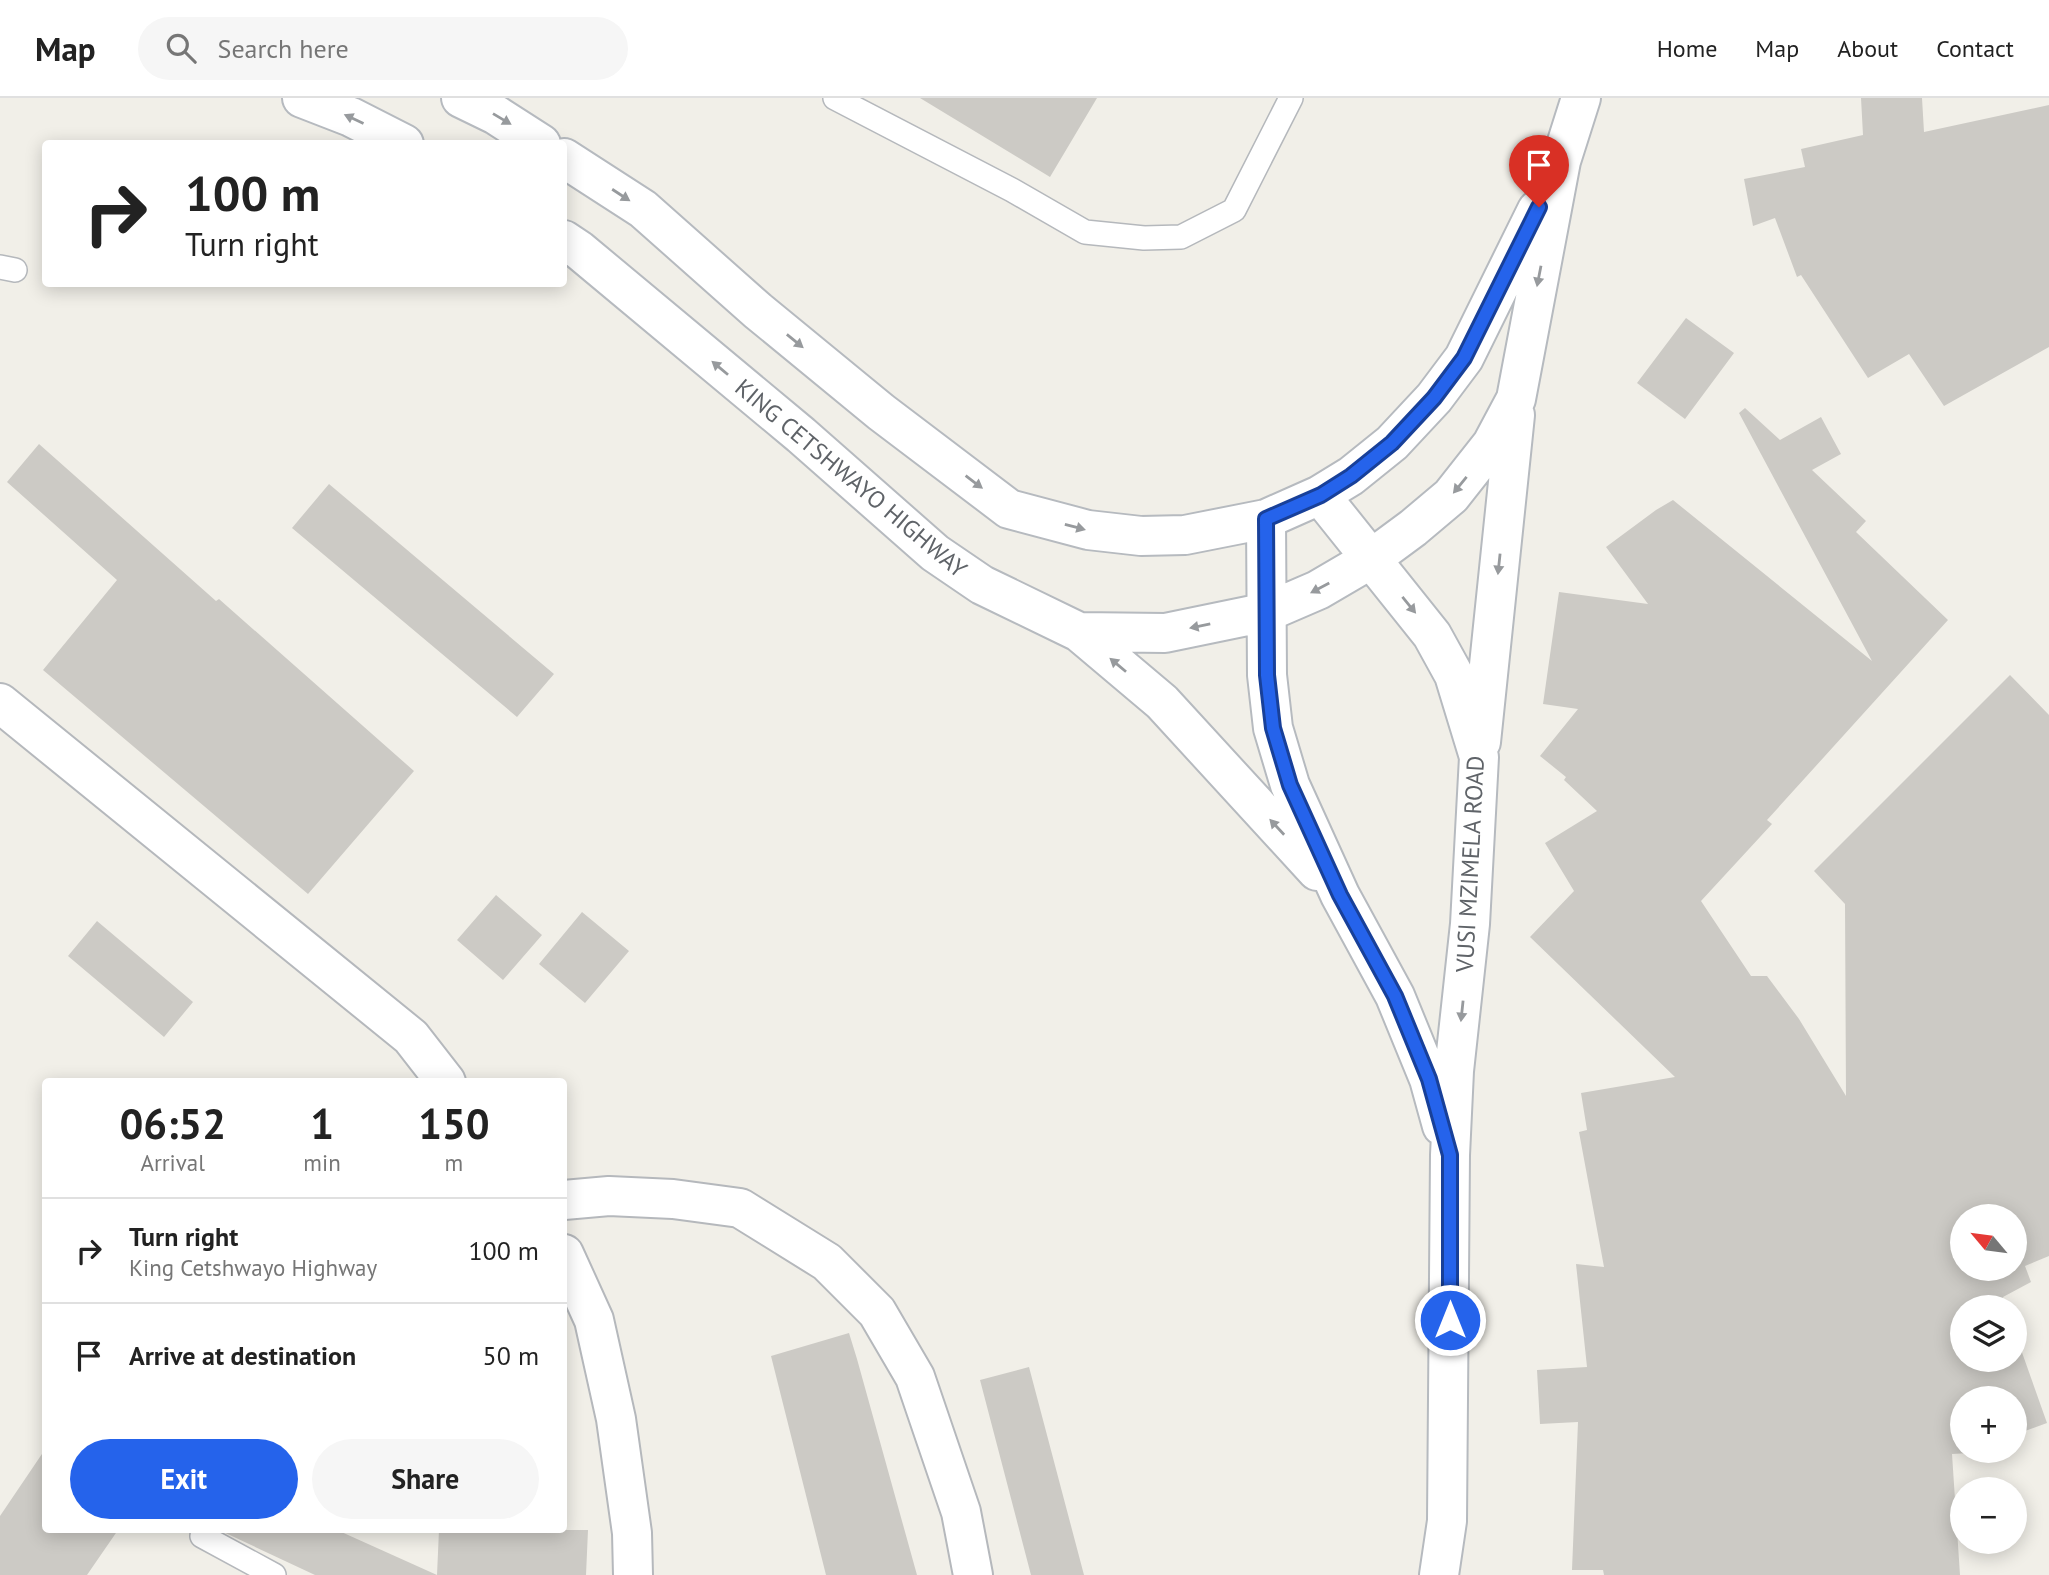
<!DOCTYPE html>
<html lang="en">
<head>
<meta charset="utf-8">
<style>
  :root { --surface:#fff; --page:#f6f6f6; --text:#222; --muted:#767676; --line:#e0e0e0; --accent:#2563eb }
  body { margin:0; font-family:"PT Sans",sans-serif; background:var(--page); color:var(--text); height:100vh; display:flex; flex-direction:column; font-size:26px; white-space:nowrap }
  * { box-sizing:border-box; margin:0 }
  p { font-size:23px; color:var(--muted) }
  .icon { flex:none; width:38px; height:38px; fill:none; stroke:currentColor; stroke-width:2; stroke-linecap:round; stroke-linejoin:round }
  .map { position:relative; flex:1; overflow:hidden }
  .sheet { position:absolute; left:42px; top:980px; width:525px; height:455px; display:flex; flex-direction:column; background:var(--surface); border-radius:7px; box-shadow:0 4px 18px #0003 }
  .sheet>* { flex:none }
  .hud { position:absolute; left:42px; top:42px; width:525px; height:147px; border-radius:7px; box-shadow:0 4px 18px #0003; background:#fff; color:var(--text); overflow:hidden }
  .needle { width:46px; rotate:299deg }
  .tools { position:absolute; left:1950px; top:1106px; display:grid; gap:14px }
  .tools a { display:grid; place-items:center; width:77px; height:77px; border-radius:50%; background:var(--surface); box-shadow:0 4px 18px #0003; font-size:35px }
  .pin { position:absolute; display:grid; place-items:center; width:60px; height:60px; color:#fff; margin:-72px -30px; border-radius:50% 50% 50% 0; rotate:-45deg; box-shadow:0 0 7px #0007 }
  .pin .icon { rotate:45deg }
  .me { position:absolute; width:77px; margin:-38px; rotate:0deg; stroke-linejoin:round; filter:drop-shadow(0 0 5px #0008) }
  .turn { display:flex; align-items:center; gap:24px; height:147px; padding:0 28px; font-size:32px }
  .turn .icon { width:91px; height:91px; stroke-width:2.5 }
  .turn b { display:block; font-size:49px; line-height:60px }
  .eta { display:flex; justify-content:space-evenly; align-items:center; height:119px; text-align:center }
  .eta b { font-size:42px; font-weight:700; line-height:49px }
  .cta { display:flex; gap:14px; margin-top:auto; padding:14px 28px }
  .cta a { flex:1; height:80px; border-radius:42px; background:var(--accent); color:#fff; font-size:28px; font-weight:700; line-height:80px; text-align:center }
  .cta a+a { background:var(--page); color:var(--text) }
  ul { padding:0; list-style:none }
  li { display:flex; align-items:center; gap:21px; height:105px; padding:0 28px; border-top:2px solid var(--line) }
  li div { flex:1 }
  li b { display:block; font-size:26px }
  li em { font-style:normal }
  header { display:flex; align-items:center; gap:42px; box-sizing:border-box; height:98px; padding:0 35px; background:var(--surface); border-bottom:2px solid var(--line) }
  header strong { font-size:33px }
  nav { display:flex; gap:38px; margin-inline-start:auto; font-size:24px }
  .search { width:490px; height:63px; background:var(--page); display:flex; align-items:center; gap:18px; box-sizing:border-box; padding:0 24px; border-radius:38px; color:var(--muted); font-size:26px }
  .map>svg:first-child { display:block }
  .building { fill:#cccac5; fill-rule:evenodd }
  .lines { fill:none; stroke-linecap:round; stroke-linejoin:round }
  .service-casing { stroke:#b5b8bc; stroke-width:26 }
  .minor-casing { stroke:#b5b8bc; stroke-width:42 }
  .secondary-casing { stroke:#b6babf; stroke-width:42 }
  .service { stroke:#fff; stroke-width:23 }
  .minor { stroke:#fff; stroke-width:38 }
  .secondary { stroke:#fff; stroke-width:38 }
  .oneway { fill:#979a9d }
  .route-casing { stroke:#184099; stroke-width:18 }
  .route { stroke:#2563eb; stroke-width:12 }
  .labels { text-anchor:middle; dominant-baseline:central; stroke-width:5; stroke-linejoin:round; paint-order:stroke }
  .street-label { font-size:24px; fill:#5f6368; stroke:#fff }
</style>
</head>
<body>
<header>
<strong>Map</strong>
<div class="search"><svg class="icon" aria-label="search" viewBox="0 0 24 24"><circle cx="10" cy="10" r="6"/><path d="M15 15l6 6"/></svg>Search here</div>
<nav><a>Home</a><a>Map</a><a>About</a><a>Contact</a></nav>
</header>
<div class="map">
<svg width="2049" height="1477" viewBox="0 0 2049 1477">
  <rect width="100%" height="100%" fill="#f1efe8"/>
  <path class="building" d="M920,0H1097L1050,79Z
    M1861,0H1922L1924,34L2049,7V249L1944,308L1909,256L1868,280L1801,177L1797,179L1775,120L1753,128L1744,81L1805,69L1801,51L1863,37Z
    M1686,220L1734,255L1685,321L1637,285Z
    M1745,310L1780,342L1821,319L1841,356L1812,372L1866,423L1856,434L1948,522L1767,722L1772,726L1701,803L1751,878H1767L1799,921L1846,998L1845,806L1814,773L2010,577L2049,617V1158L2025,1168L2031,1184L2003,1199L2006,1209H1962V1262H2014V1232L2047,1325L2014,1337V1300H1962V1353H2006L1952,1356L1960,1477H1604L1603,1472H1572L1578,1324L1540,1326L1537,1272L1587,1269L1576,1166L1604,1169L1579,1034L1587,1032L1581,995L1675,979L1530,839L1574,793L1545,745L1597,713L1564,682L1566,679L1540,658L1578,611L1543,606L1559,494L1648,506L1606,449L1656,412L1673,402L1872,563L1739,315ZM1962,1118H2014V1171H1962Z
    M39,346L216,503L219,501L414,673L308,796L43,572L117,482L7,384Z
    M329,386L554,576L517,619L292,430Z
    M496,797L542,837L503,882L457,842Z
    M582,814L629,853L585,905L539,866Z
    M97,823L193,904L164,939L68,858Z
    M849,1235L857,1261L917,1477H826L771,1258Z
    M1029,1269L1084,1477H1031L980,1282Z
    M46,1350V1432H118L87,1477H0V1418Z
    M219,1432H337L437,1477L439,1432H588L586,1477H315Z"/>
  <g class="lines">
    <g class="service-casing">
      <path id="service" d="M835,0L1012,92L1085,134L1144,140L1181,139L1234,112L1291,0
        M0,169L15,172
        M202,1438L274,1477"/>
    </g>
    <g class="minor-casing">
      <path id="minor" d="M0,605L411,939L446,984
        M564,1102L609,1098L673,1101L740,1110L827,1164L877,1214L915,1279L961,1414L973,1477
        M564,1156L594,1222L616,1321L632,1435L633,1477"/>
    </g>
    <g class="secondary-casing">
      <path id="secondary" d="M302,0L351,19L404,46
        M461,0L496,17L541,46
        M564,60L643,111L758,213L881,314L1009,411L1088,432L1141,438L1185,437L1266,421L1320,397L1351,378L1392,345L1434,300L1464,260L1537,112
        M564,142L579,152L801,337L935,455L982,487L1079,534L1165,535L1267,514L1318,492L1371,461L1413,430L1451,398L1492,346L1516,301L1561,63L1581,0
        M1320,397L1432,537L1454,577L1479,659L1470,826L1454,973L1450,1057L1447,1423L1439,1477
        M1266,421L1267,577L1273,630L1290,687L1340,797L1395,898L1429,981L1442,1028
        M1079,534L1162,604L1317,773
        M1481,644L1515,317"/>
    </g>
    <use href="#service" class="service"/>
    <use href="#minor" class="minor"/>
    <use href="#secondary" class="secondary"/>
  </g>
  <defs><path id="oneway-solid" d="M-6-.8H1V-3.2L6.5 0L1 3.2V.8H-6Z" transform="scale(1.75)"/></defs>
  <g class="oneway">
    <use href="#oneway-solid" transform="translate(354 21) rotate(-155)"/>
    <use href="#oneway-solid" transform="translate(502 21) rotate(31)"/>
    <use href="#oneway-solid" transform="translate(621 97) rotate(33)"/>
    <use href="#oneway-solid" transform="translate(1539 178) rotate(101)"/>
    <use href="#oneway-solid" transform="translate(795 243) rotate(39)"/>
    <use href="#oneway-solid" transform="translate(720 270) rotate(-140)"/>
    <use href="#oneway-solid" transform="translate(974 384) rotate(37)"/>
    <use href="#oneway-solid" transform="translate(1460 387) rotate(129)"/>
    <use href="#oneway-solid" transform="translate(1075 429) rotate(15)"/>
    <use href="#oneway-solid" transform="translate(1499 466) rotate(96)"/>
    <use href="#oneway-solid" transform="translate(1320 490) rotate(152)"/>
    <use href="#oneway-solid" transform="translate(1409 507) rotate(51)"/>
    <use href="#oneway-solid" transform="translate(1200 528) rotate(168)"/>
    <use href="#oneway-solid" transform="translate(1118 567) rotate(-140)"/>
    <use href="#oneway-solid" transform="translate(1277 729) rotate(-133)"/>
    <use href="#oneway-solid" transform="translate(1462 913) rotate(96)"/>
  </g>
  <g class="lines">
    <g class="route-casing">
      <path id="route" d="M1450,1222V1057L1429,981L1395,898L1340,797L1290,687L1273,630L1267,577L1266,421L1321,397L1351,378L1392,345L1434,300L1464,260L1539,109"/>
    </g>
    <use href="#route" class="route"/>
  </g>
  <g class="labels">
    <g class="street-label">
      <text transform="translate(851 380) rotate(40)">KING CETSHWAYO HIGHWAY</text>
      <text transform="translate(1470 766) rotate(-87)">VUSI MZIMELA ROAD</text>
    </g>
  </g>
</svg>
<div class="tools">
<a><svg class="needle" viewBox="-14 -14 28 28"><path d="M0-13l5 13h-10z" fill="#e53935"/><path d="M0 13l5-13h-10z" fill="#767676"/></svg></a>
<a><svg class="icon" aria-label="layers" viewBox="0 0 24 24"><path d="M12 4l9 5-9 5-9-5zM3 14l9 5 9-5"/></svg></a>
<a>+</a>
<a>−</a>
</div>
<div class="pin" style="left:1539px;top:109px;background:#d93025"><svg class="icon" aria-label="arrive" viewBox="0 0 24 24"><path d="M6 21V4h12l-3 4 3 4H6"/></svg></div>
<svg class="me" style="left:1450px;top:1222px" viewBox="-20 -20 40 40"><circle r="17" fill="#2563eb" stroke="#fff" stroke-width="3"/><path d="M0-11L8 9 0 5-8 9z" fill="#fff"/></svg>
<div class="hud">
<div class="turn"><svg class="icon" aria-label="right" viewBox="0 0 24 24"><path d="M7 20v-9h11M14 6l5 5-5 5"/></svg><div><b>100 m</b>Turn right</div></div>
</div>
<section class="sheet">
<div class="eta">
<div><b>06:52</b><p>Arrival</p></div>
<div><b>1</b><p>min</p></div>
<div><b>150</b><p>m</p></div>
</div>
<ul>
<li><svg class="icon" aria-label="right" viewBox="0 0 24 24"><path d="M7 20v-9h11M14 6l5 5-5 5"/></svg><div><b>Turn right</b><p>King Cetshwayo Highway</p></div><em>100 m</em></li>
<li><svg class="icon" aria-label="arrive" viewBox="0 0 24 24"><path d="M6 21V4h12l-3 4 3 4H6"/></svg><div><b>Arrive at destination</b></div><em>50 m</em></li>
</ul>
<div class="cta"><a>Exit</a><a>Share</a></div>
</section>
</div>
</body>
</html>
